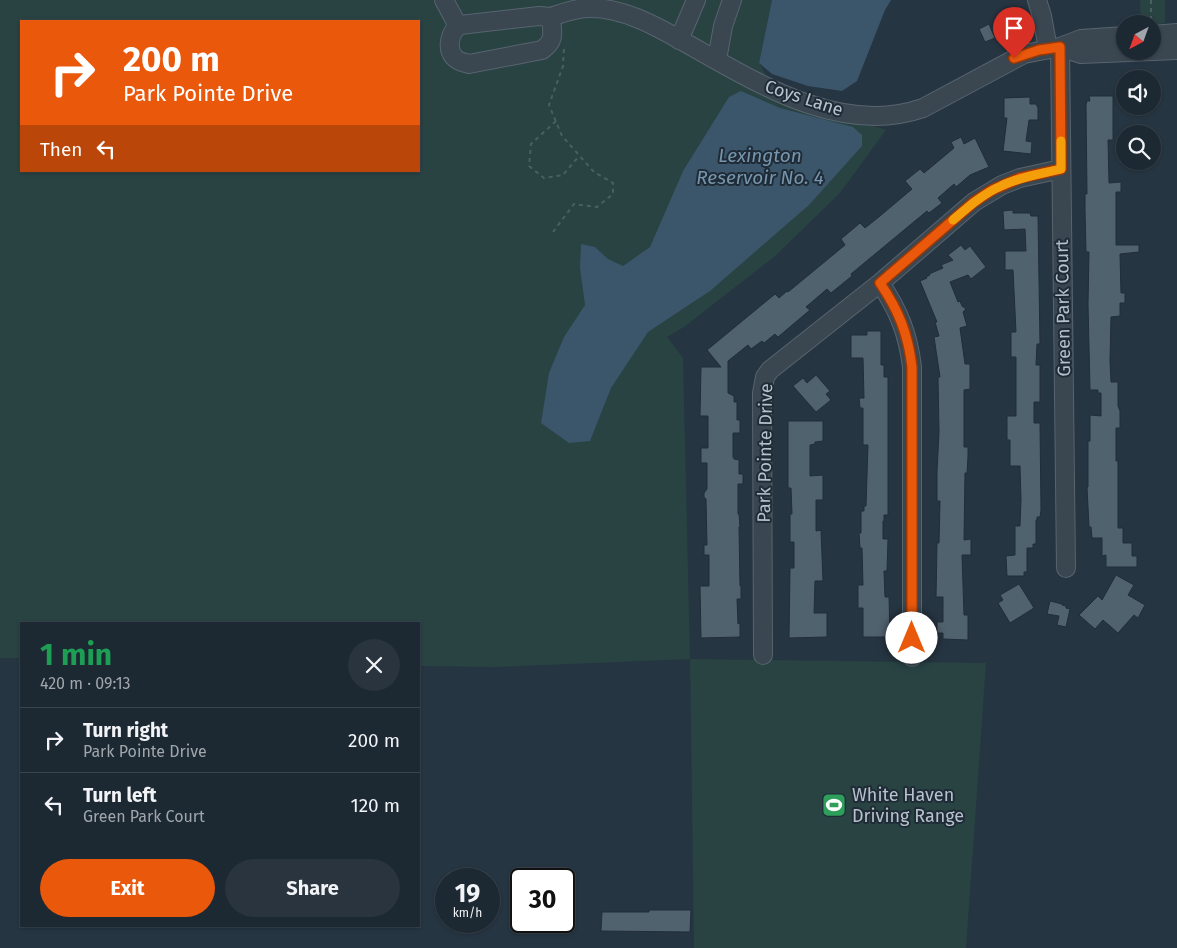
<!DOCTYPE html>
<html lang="en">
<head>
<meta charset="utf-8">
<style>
  :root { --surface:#1c2832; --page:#29343e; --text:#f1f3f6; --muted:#a0a6ac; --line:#3a444d; --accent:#ea580c }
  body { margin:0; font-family:"Fira Sans",sans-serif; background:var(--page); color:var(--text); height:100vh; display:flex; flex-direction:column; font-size:19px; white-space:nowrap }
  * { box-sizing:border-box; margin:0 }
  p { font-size:16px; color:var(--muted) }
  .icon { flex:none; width:28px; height:28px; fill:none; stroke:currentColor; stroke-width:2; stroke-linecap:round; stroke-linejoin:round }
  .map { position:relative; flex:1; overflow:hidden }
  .drawer { position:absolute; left:20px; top:622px; width:400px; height:305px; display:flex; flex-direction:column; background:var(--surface); border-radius:0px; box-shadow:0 1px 4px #0004,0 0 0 1px var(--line) }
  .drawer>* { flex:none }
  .top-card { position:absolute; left:20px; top:20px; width:400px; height:152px; border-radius:0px; box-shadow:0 1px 4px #0004,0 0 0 1px var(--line); background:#ea580c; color:#fff; overflow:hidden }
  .needle { width:32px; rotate:221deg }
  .buttons { position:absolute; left:1116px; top:15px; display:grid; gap:10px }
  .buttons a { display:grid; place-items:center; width:45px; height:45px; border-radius:50%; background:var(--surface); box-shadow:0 1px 4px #0004,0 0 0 1px var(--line); font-size:25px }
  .speed { position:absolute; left:435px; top:868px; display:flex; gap:10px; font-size:25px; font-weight:700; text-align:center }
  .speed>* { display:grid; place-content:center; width:65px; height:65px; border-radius:50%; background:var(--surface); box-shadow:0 1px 4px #0004,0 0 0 1px var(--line); line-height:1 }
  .speed small { font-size:12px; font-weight:400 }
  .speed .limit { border:2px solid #111; border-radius:8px; background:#fff; color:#111 }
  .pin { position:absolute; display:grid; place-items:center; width:42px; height:42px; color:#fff; margin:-51px -21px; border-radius:50% 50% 50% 0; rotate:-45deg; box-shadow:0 0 5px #0007 }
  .pin .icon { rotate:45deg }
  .me { position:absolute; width:55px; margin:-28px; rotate:0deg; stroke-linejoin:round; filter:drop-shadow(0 0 4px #0008) }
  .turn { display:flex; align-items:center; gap:18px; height:105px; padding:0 20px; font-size:22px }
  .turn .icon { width:65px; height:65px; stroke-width:2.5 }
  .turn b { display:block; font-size:35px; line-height:42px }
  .then { display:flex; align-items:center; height:48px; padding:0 20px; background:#0003; gap:10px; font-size:19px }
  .round { display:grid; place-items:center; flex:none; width:52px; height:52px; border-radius:26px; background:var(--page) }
  .head { display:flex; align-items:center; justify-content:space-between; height:85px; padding:0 20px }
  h1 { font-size:30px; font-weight:700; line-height:38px; color:#1e9e55 }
  .primary-button { display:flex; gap:10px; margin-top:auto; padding:10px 20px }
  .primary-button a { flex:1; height:58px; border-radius:30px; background:var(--accent); color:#fff; font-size:20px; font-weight:700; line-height:58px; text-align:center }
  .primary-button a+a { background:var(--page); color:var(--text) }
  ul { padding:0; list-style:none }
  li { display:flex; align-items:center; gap:15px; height:65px; padding:0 20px; border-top:1px solid var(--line) }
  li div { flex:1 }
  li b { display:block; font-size:19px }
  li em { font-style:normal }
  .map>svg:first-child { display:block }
  .green { fill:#284342; fill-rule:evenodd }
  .water { fill:#3b556a }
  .building { fill:#51626f; stroke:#212e39 }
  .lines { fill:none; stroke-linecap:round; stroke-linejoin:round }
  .minor-casing { stroke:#58646f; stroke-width:20 }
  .path { stroke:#486060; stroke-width:2; stroke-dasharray:4 4; stroke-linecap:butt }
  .minor { stroke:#3a4751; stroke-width:18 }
  .route-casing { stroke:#983908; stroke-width:12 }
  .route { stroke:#ea580c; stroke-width:9 }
  .slow { stroke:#f59e0b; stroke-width:9 }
  .labels { text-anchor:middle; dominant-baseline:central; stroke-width:4; stroke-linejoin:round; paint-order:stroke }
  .street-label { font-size:18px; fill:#b7c1cb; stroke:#1f2c37 }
  .poi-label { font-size:18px; fill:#b7c1cb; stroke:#1f2c37; text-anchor:start }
  .water-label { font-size:19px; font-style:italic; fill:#7796ae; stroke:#1f2c37 }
</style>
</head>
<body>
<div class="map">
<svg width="1177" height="948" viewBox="0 0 1177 948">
  <rect width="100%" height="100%" fill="#263542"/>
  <path class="green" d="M0,0H772L759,63L779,97L886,130L840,193L774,257L684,327L667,337L683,358L690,659L986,663L966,948H694L690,659L496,667L419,666V624H21V658H0ZM21,21H419V171H21Z
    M1140,0H1165V23L1153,26L1152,24H1141Z"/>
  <path class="water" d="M772,0H891L885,10L857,81L842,91L808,86L772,74L759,63Z
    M741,91L780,108L853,127L862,135V146L809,205L710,291L648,332L611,388L590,441L569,443L541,423L549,373L564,337L585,305L580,268L581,244L595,247L608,259L623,266L650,247L683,171L729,97Z"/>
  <path class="building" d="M989,24L995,38L985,42L979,29Z
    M1089,96H1113V140H1108L1109,183L1121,182V192H1116V245H1139V252L1120,254L1121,293H1125V303H1120V316L1111,317L1110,361L1111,382H1118V406L1120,411V428H1116V461H1118V528H1123V543H1132V556H1137V567H1106V555L1102,556V538H1092L1091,527H1089L1087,487H1088V441H1090V415L1101,416V393H1098V390H1090L1088,304L1089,252H1086L1085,210V194H1087L1086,105L1087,101H1090Z
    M1030,97V104H1036L1038,108V120H1029L1026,141L1032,142L1031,154L1003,151L1007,118H1004V98Z
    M961,137L964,144L975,138L989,167L970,175L956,187L954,184L938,198L942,203L929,213L927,211L851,274L852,276L831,293L827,289L806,307L810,310L778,337L775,334L764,343L762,341L751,349L748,345L728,361V393L734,396V402H737V420H740V433H733V457L734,459L739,460V474H743V484H738V514H739L740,527H739L740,586H741V599H737L738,624L740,623V637L701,638L700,586H709V555H704V545H707L706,499L704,497V493L707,489V463H701V448H708V416H700L701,367H721L707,350L775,294L779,298L787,291L788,292L845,245L841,239L860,223L865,228L880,216L912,189L905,181L920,169L924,173L954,148L951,142Z
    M1013,210V213H1030L1031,216H1038L1040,344H1037L1036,365H1040V402H1034V423H1040L1041,510L1040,517H1037V520H1036V544H1033V548H1027V572H1024V576H1007L1006,556L1015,555V526H1020L1021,499L1020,466H1010V440H1007V416H1016V357H1011V332H1016L1013,270H1005V251H1026L1025,229L1004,230L1003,211Z
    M961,245L965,250L970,246L986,267L971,279L968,275L950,282L958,302L960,301L962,306L966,309L963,312L967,326L960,328L965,364H970V389L964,390V447H968V456L967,473H965L964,540L971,539V555H962L964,615H968V640L943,639V633H937V622H943V597H936L937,543H939L940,501H937V472L939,432L938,377H940L934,337L939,336L935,322H937L920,281L927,278L926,277L930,275L929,274L943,268L941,265L953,260L948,255Z
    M867,331H881V365H884V377H888V515H884V521H883V539H888L887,571H884L885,597H889L890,637H863V608H858V585H863L862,548H860L859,533H861V511H864V506H866L868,445H863V408H860L859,398H864L863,358H851V335H867Z
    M816,375L830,391L826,394L831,400L816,412L793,386L803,378L807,383Z
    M788,421H823V441L815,442V444L810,445V476L823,475V500H816V531L821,530L823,581H815L814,613H827V637L789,638L790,568H794V542H790V514H792L791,488H788Z
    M1116,575L1134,585L1128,595L1145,605L1138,618L1134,615L1118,633L1103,620L1095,629L1079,615L1098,596L1102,600Z
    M1019,584L1034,608L1010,623L998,603L1003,600L1000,595Z
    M1050,601L1062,604V605L1066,606V608L1070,609L1066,627L1057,625L1059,616L1047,614Z
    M649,910H691L690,932L601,931L602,912H649Z"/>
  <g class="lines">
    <g class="minor-casing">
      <path id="minor" d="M444,0L458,26
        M1037,0L1042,16L1048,49
        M539,16L551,17C552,33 556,40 542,50L469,64C463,62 458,62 454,57C446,48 450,31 460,25Z
        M551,17C563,13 575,8 588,8C622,7 656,26 684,42C754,81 840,137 923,108L1024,54L1060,47L1081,39L1125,36
        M1152,35L1177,33
        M679,40L696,0
        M1060,47L1066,568
        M1060,47L1081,54L1177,50
        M717,60L723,26L732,0
        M880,283C899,311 908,334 912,367V657
        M763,655L762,393L765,377L770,370L880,283L974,202L1002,185L1020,178L1061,169"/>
    </g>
    <path class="path" d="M1151,0V20
      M556,121L531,144L529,166L544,178L563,175L579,156
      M553,232L574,204L597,207L613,194V183L594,172L562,136L549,105L563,66L564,47"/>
    <use href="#minor" class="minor"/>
  </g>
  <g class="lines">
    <g class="route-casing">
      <path id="route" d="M912,638V367C908,334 899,311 880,283L974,202L992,190L1020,178L1061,169L1060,47L1039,50L1014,58"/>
    </g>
    <use href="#route" class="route"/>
    <path class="slow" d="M953,220C968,207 983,194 1001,186C1019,177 1041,174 1061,169V141"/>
  </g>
  <defs>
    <g id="stadium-square" transform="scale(1.25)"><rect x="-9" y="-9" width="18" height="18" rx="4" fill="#2e9e5b" stroke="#1f2c37"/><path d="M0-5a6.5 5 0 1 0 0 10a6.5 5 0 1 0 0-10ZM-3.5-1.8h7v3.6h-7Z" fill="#fff"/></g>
  </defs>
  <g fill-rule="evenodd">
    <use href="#stadium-square" x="834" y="805"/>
  </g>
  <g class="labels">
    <g class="street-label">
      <text transform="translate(804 98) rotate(18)">Coys Lane</text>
      <text transform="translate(1063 308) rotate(-91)">Green Park Court</text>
      <text transform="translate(765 453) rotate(-89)">Park Pointe Drive</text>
    </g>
    <g class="poi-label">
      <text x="852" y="795">White Haven<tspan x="852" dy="21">Driving Range</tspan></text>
    </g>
    <g class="water-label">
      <text x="760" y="155">Lexington<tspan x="760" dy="22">Reservoir No. 4</tspan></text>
    </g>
  </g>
</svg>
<div class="buttons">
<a><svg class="needle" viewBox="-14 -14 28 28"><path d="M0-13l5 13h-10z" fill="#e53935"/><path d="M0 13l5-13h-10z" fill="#a0a6ac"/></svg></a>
<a><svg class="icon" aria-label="sound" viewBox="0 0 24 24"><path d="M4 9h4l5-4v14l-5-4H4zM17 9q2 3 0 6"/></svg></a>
<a><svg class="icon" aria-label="search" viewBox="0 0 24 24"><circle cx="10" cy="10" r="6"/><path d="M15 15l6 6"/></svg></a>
</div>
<div class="speed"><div>19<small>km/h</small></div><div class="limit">30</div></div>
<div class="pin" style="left:1014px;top:58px;background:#d93025"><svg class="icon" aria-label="arrive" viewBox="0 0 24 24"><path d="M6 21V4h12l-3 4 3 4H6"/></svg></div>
<svg class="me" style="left:912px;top:638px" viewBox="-20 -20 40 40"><circle r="19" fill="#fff"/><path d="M0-13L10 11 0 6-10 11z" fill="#ea580c"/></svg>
<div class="top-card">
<div class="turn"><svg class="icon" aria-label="right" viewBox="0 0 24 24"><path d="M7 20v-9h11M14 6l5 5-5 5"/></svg><div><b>200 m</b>Park Pointe Drive</div></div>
<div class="then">Then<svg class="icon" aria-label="left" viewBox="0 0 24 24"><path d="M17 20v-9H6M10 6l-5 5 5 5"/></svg></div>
</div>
<section class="drawer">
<div class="head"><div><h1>1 min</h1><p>420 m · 09:13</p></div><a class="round"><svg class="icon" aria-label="close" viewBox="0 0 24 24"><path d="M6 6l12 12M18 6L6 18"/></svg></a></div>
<ul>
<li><svg class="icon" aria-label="right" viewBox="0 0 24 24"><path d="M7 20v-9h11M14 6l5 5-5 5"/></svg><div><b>Turn right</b><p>Park Pointe Drive</p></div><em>200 m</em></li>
<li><svg class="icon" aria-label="left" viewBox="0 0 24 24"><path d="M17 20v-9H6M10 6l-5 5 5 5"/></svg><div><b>Turn left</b><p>Green Park Court</p></div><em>120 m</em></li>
</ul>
<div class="primary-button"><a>Exit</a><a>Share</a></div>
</section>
</div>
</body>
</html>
